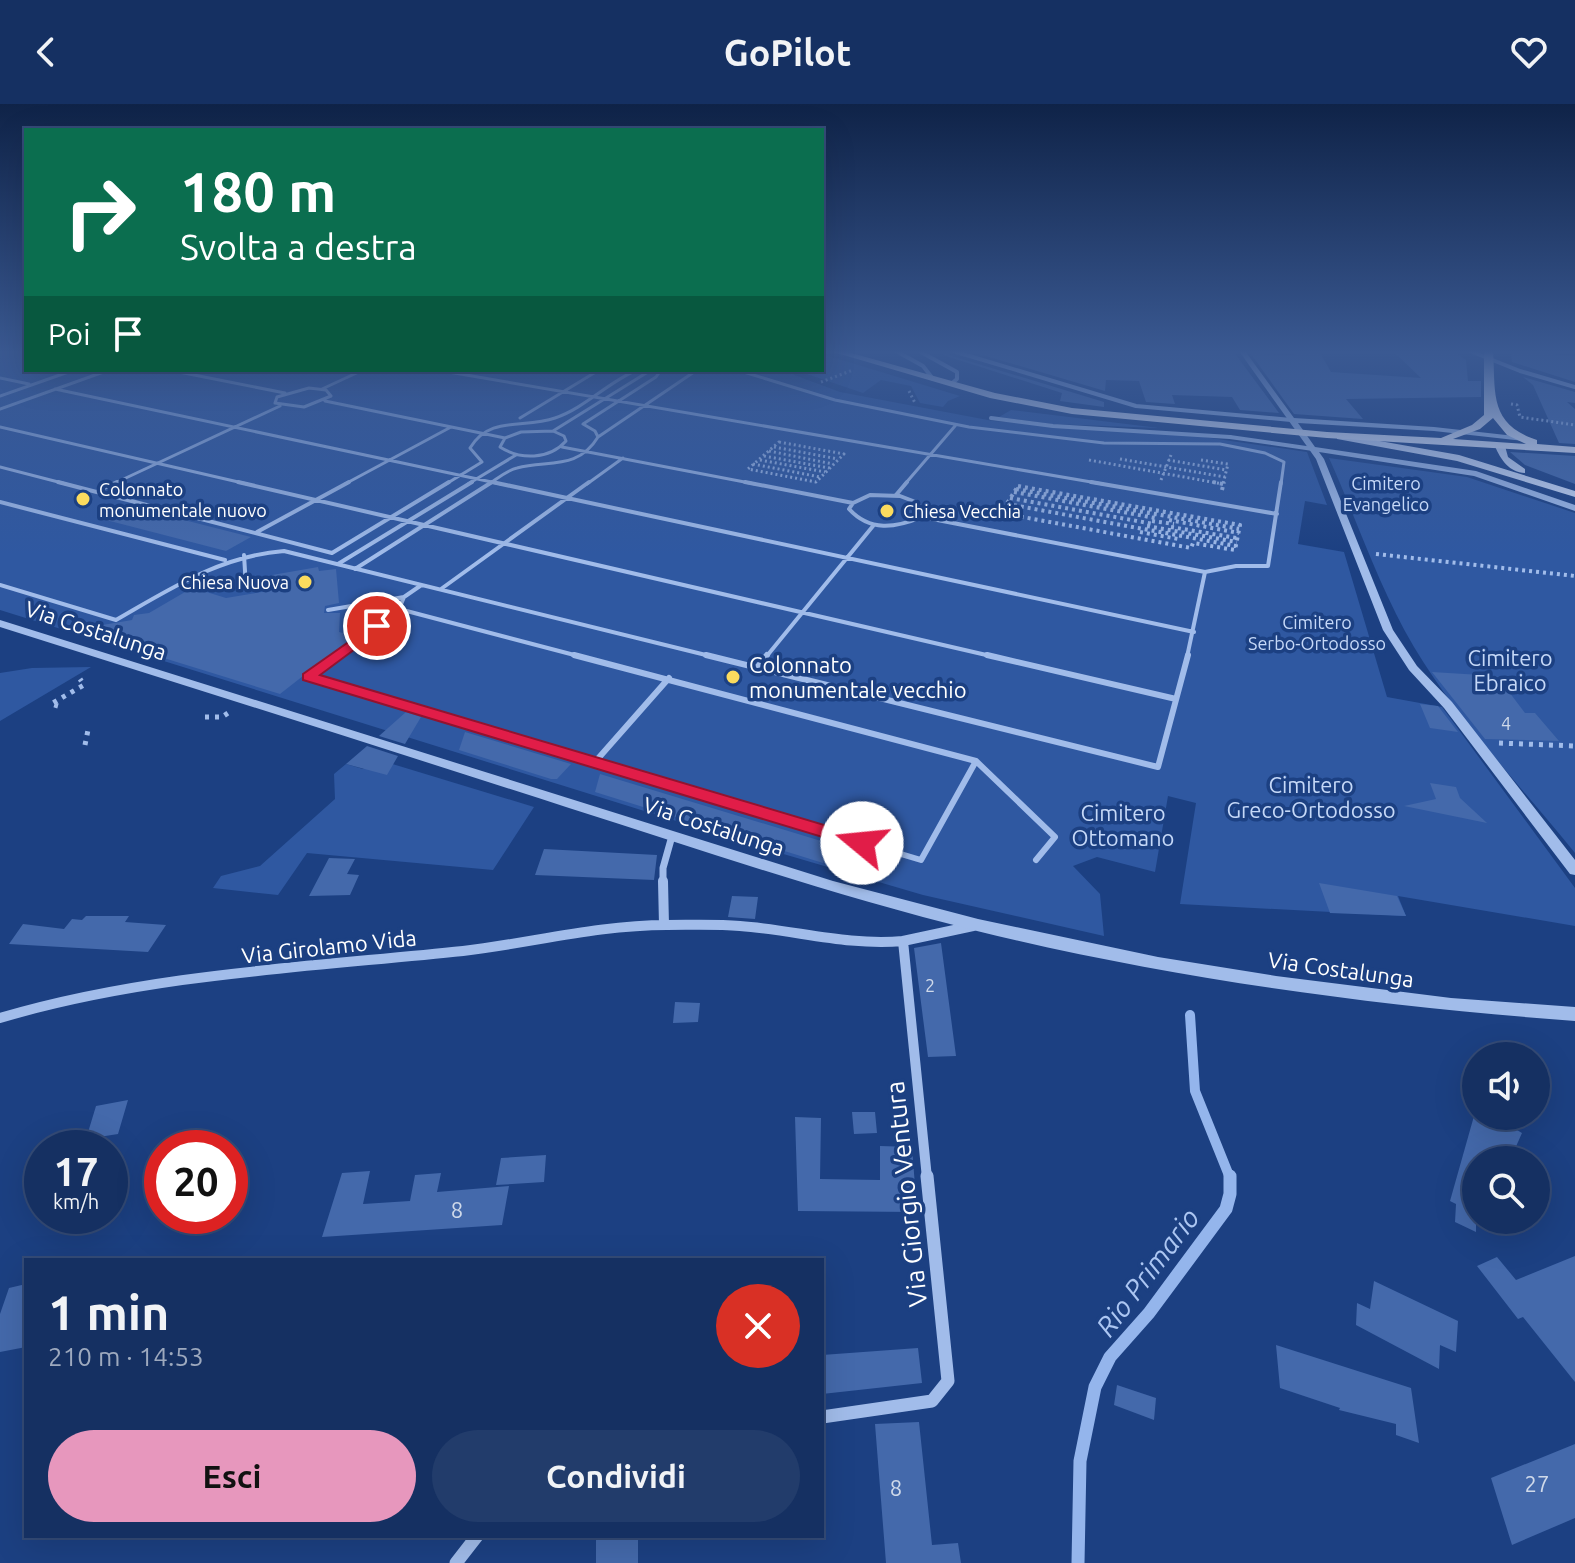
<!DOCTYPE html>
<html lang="it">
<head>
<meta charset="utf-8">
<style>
  :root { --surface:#153062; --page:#223c6b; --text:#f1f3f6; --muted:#9da9be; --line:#344b77; --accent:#e797bd }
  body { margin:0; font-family:Ubuntu,sans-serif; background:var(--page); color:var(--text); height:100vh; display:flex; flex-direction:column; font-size:30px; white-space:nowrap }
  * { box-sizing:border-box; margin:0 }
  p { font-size:26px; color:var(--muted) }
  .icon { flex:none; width:44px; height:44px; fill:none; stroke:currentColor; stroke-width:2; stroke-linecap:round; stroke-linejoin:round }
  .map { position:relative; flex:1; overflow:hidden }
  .side { position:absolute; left:24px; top:1154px; width:800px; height:280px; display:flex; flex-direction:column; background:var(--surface); border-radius:0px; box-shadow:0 8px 32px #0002,0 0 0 2px var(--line) }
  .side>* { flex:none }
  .top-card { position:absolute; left:24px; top:24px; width:800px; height:244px; border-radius:0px; box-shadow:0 8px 32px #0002,0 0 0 2px var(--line); background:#0b6e4f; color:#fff; overflow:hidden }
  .fabs { position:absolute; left:1462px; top:938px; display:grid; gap:16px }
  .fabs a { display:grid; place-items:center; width:88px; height:88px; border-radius:50%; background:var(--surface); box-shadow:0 8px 32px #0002,0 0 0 2px var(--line); font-size:40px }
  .speed { position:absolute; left:24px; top:1026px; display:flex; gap:16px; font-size:40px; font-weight:700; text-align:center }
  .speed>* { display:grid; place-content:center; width:104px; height:104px; border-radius:50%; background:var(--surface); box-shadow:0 8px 32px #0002,0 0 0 2px var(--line); line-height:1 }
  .speed small { font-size:20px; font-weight:400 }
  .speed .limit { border:12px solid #d22; background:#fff; color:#111 }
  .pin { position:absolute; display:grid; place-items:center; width:68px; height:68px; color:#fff; margin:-34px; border:4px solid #fff; border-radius:50%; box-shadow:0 2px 8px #0007 }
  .me { position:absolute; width:88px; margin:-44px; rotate:287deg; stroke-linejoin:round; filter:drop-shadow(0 0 6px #0008) }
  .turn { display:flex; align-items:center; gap:28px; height:168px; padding:0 24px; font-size:36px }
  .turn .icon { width:104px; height:104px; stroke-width:2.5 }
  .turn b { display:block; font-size:56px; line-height:68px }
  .then { display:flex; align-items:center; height:76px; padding:0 24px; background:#0003; gap:16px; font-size:30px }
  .round { display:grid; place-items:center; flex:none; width:84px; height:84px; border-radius:42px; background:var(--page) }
  .overview { display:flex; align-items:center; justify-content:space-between; height:136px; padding:0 24px }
  h1 { font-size:48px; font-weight:600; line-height:60px }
  .action { display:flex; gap:16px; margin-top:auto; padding:16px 24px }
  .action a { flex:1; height:92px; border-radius:48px; background:var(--accent); color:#111; font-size:32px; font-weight:600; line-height:92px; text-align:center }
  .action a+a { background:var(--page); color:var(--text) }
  header { display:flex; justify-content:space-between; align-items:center; height:104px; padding:0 24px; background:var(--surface); font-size:36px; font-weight:600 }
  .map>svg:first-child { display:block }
  .green { fill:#2f58a1 }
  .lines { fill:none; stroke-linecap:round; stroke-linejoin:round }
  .stream-far1 { stroke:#94b5ec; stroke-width:10 }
  .stream { stroke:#94b5ec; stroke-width:13 }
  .building { fill:#4469ab }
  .path-far2 { stroke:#a1bcea; stroke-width:3; stroke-dasharray:2 3; stroke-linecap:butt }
  .path-far1 { stroke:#a1bcea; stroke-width:4; stroke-dasharray:3 4; stroke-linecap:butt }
  .path { stroke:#a1bcea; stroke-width:5; stroke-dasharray:4 6; stroke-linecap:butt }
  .service-far2 { stroke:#a1bcea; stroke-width:3 }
  .service-far1 { stroke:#a1bcea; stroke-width:4 }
  .service { stroke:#a1bcea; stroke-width:6 }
  .pedestrian { stroke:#a1bcea; stroke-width:4 }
  .minor-far3 { stroke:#a1bcea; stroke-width:4 }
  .minor-far2 { stroke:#a1bcea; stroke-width:7 }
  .minor-far1 { stroke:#a1bcea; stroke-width:10 }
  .minor { stroke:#a1bcea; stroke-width:13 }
  .tertiary { fill:#a1bcea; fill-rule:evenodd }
  .secondary { fill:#ccdbf8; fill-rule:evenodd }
  .primary { fill:#e5ecfe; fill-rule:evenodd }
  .route { fill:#e11d48; stroke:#92132f; stroke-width:2 }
  .poi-dot { fill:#fbdb5e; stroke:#1c4082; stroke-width:3 }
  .labels { text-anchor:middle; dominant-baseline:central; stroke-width:7; stroke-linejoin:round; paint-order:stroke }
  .far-park-label { font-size:18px; fill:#c5d8f8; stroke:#1c4082 }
  .far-poi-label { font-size:18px; fill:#fff; stroke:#1c4082; text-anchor:start }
  .number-label { font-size:18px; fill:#d0daea }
  .street-label { font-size:22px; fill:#fff; stroke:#1c4082 }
  .park-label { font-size:22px; fill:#c5d8f8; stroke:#1c4082 }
  .poi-label { font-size:22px; fill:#fff; stroke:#1c4082; text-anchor:start }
  .near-number-label { font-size:22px; fill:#d0daea }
  .near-street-label { font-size:26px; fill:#fff; stroke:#1c4082 }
  .near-water-label { font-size:28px; font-style:italic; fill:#acc6f2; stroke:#1c4082 }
</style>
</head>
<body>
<header><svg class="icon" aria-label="back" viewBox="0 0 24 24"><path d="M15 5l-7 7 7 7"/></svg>GoPilot<svg class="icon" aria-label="heart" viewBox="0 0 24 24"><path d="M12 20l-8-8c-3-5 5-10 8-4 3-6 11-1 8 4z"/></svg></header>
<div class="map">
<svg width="1575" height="1459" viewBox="0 0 1575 1459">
  <rect width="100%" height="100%" fill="#1c4082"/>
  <path class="green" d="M0,247H26V266H781L840,288L993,317L1190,331L1307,348L1327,401L1305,397L1298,440L1344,448L1387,593L1442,603L1575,784V822L1398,792L1406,812L1180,800L1196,699L1168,692L1155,768L1097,753L1073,762L1100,790L1104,832L923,791L763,744L0,506Z
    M822,250L960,292L948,297L943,303L920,299L911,282L881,276L863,289L795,266H822Z
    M1011,306L1159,324L1052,320L999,313Z
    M1329,354L1467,373L1575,409V749C1521,682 1458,617 1414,543C1379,484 1357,416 1329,354Z
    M91,563L0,617V569L32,564Z
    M376,655L534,703L493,766L307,749L278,791L213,784L221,772L260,762L335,695L334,670L346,660L363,665Z"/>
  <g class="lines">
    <path class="stream-far1" d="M1190,911L1195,987L1230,1074"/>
    <path class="stream" d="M1078,1459L1080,1357L1095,1283L1110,1253L1149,1209L1226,1105L1230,1090V1072"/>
  </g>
  <path class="building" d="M944,247L952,252L1104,298V303L1060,297L1062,289L943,251Z
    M969,247H1233L1279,309L1240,306L1232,293L1172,291L1175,300L1146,298L1139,277L1106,276L1105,287Z
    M1293,247H1319L1331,268L1421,274L1393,247H1453L1466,256L1468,277H1481V293L1346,295L1363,315L1294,310L1251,250L1294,251Z
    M1511,247L1575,252V278L1512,258Z
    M1523,273L1575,288V299L1567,298L1575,305V340L1559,339L1533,281Z
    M1510,348L1575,352V380L1525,361Z
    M133,403L251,433L226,447L106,416Z
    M318,463L319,467L336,465L339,499L325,502L324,509H340L339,528L354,532L280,590L73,526L132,516L134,511L149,509L185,488L200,486L226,494L273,486L272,471Z
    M1432,568L1497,572L1525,609H1535L1559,637L1485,635Z
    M1420,600L1438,602L1458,628L1430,624Z
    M406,608L421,613L405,640L379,632Z
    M465,628L571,660L557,675H551L459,646Z
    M367,642L398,652L387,671L346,660Z
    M600,670L831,740L823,759L595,688Z
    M1430,679L1456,683L1460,694L1487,719L1404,702L1436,695Z
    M544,745L657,751L654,776L535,771Z
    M329,754L355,755L347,770L359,771L350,791L309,792Z
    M1319,779L1397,792L1406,812L1330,809Z
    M732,792L758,793L755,815L728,813Z
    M86,812H129L125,818L166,821L148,848L9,840L23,820L64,825L72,815L82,816Z
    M941,839L956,952L928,953L914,844Z
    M675,898L700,899L698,918L673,919Z
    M128,996L118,1030L86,1035L96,1002Z
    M852,1008H875L877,1029L854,1030Z
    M1474,1012H1493L1522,1029L1510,1056H1476V1128L1455,1118L1456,1100L1450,1097Z
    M795,1013L821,1014L820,1075L880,1076V1042L912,1043L917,1108L798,1107Z
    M546,1051L544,1078L496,1081L501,1054Z
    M370,1067L363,1100L410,1097L415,1071L441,1069L437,1088L509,1082L502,1121L322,1133L342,1069Z
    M1575,1152V1278L1523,1213L1518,1215L1477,1162L1497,1153L1516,1176Z
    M1374,1177L1458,1217L1456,1248L1440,1241L1439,1265L1356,1221L1357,1199L1370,1205Z
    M26,1180V1243L0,1248V1210L9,1184Z
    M1276,1241L1411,1284L1419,1339L1396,1331V1320L1339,1306L1340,1304L1280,1284Z
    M918,1244L922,1279L822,1290V1251Z
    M1117,1281L1156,1294L1154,1316L1114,1301Z
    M919,1318L932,1441L958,1439L961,1459H886L875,1320Z
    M1575,1340V1414L1512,1441L1491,1374Z
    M596,1432H638V1459H596Z"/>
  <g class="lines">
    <path class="path-far2" d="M821,278L853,266
      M909,287L915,299
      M1511,300L1517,301L1520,313L1575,321
      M779,338L844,350L816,378L748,365Z
      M774,343L838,355
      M769,347L833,360
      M764,352L829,364
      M1120,355L1225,373
      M760,356L825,368
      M1089,356L1223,380
      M1168,356L1226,366
      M1201,356L1228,360L1223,380
      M753,360L820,373
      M1161,376L1171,351"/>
    <path class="path-far1" d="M1213,378L1223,380
      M1018,382L1240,421L1235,446L1193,439L1191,444L1001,409Z
      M1016,385L1239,425
      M1222,386L1224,378
      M1014,388L1155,414
      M1010,394L1154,420
      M1007,400L1236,442
      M1169,416L1239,429
      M1152,417L1174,420
      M1147,422L1237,438
      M1171,423L1237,434
      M1140,428L1178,435
      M1376,450L1575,472"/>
    <path class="path" d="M58,602L51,600L84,581L80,575
      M205,613H222L231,607
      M1499,639L1575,642
      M85,641L88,626"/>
    <path class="service-far2" d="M169,266L285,289
      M437,266L1103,380
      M737,266L835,296L969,323L1104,339L1220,340L1265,349L1284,358L1281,380
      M0,274L29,280
      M309,284L326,286L331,292L304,303L275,299L277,293Z
      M55,285L501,380
      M322,285L363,266
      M0,292L74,266
      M325,297L505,334
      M0,305L109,266
      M520,314L599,266
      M0,323L247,380
      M553,327L564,332L566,337C549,356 520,356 500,343L505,334L521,328Z
      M553,327L651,266
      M598,333L697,266
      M562,343L755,380
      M0,363L66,380
      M113,380L280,302
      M345,380L451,323
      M446,380L482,358L470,344C490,311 524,325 555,314C585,304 608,278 637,266
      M468,380L516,351
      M489,380C497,375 507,366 517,364C549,356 578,366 598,333L595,327L583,320L656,273L661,266
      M587,380L623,354
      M905,380L955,322"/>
    <path class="service-far1" d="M58,378L332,449L449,378
      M238,378L995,553
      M492,378L1194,528
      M745,378L853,399
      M1091,378L1277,410
      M98,387L117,378
      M870,391L900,392L913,397L924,406L922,413C895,424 870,428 849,405L853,399Z
      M896,391L907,378
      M0,398L225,456
      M922,413L1205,468
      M257,428L349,378
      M244,451L246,483
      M338,460L472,378
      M355,465L492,378
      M0,481L116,516C170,485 220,452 284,447L714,553
      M441,485L589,378
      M399,505L582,553
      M328,506L404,493
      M334,553L399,505L404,493L420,482
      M766,553L873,422
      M1187,553L1205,468L1236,462H1268L1281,378"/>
    <path class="service" d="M337,551L308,573L921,756L976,657
      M574,551L976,657L1055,733L1036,756
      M706,551L1158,663L1188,551
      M987,551L1176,595
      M756,565L767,551
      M595,658L669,574"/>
    <path class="pedestrian" d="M991,314L1053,322L1230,333"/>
    <path class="minor-far3" d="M896,247L923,262L933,275
      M919,247L957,268V275L951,280
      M953,247L1136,302L1291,316
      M1470,247L1520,267L1575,283
      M1230,333L1313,345"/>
    <path class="minor-far2" d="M663,779V764L672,732"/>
    <path class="minor-far1" d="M663,777L664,821
      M0,914C148,870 310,863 463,847C531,839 598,821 667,821C692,821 716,820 740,822C796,826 847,842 903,837
      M927,1074L903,837L973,822"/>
    <path class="minor" d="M822,1313L932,1297L948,1277L927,1072
      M456,1459L477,1432"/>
    <path class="tertiary" d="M1239,247H1245L1294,314L1434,323L1524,333L1528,335L1524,337L1434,327L1298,319L1315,343L1476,367L1575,401V407L1474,372L1319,348L1324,355L1393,526L1417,562L1452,598L1575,756V771L1570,770L1444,604L1409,566L1383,526L1316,355Z
      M0,516L833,777L978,815L1158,853L1276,872L1451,894L1575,903V917C1374,902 1173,875 977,827C839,793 704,747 569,704C380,643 190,583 0,523Z"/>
    <path class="secondary" d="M1340,330L1459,351L1575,387V393L1457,357L1337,335V331Z
      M1500,339L1505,342L1508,353L1525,365V369C1510,369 1500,355 1495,342Z"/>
    <path class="primary" d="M830,247H844L995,289L1072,304L1327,328L1441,334L1472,321L1484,311V247H1493C1496,288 1488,320 1537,336V340L1575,343V349L1327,334L1072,310L990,294ZM1493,314L1507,331L1526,340L1453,335L1480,325Z"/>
  </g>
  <linearGradient id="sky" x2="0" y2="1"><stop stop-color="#0f2348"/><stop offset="0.55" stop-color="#3a5992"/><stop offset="1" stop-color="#3a5992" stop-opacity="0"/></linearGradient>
  <rect width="1575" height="451" fill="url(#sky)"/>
  <path class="route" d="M377,518L382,519V525L320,571L868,734L871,739L862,745L303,576V570Z"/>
  <g class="poi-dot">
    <circle cx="83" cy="395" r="8"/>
    <circle cx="887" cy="407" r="8"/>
    <circle cx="305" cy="478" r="8"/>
    <circle cx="733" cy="573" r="8"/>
  </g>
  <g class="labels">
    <g class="far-park-label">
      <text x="1386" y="379">Cimitero<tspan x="1386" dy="21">Evangelico</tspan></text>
      <text x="1317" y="518">Cimitero<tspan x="1317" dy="21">Serbo-Ortodosso</tspan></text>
    </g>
    <g class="far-poi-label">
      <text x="99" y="385">Colonnato<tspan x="99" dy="21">monumentale nuovo</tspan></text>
      <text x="903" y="407">Chiesa Vecchia</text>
      <text x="289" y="478" text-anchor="end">Chiesa Nuova</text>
    </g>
    <g class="number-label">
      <text x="1506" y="619">4</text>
      <text x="930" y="881">2</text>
    </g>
    <g class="street-label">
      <text transform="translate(96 526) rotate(18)">Via Costalunga</text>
      <text transform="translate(714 722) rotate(18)">Via Costalunga</text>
      <text transform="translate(329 842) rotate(-6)">Via Girolamo Vida</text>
      <text transform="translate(1341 865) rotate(8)">Via Costalunga</text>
    </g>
    <g class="park-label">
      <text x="1510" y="553">Cimitero<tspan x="1510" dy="25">Ebraico</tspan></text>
      <text x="1311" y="680">Cimitero<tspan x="1311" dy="25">Greco-Ortodosso</tspan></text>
      <text x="1123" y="708">Cimitero<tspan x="1123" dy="25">Ottomano</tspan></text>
    </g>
    <g class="poi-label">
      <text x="749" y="560">Colonnato<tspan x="749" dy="25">monumentale vecchio</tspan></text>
    </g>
    <g class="near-number-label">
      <text x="457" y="1105">8</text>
      <text x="1537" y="1379">27</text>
      <text x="896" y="1383">8</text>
    </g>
    <g class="near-street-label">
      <text transform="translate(906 1090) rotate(-96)">Via Giorgio Ventura</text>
    </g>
    <g class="near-water-label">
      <text transform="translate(1147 1168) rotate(-53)">Rio Primario</text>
    </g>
  </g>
</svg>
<div class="fabs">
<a><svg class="icon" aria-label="sound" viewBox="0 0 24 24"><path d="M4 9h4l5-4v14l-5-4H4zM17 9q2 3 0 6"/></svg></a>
<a><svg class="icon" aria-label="search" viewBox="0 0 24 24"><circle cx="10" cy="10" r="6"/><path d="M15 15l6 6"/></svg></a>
</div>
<div class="speed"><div>17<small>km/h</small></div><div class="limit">20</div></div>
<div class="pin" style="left:377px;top:522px;background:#d93025"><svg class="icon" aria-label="arrive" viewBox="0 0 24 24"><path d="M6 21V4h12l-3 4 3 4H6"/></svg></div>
<svg class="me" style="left:862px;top:739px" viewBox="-20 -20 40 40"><circle r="19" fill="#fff"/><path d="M0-13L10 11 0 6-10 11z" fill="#e11d48"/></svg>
<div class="top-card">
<div class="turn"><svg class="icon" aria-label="right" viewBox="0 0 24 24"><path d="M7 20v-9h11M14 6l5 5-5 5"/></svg><div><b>180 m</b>Svolta a destra</div></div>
<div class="then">Poi<svg class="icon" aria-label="arrive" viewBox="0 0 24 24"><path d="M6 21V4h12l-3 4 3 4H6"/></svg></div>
</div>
<section class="side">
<div class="overview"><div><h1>1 min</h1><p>210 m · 14:53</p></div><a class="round" style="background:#d93025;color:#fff"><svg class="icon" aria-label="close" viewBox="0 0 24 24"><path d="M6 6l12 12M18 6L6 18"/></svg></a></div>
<div class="action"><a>Esci</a><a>Condividi</a></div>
</section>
</div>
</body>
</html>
